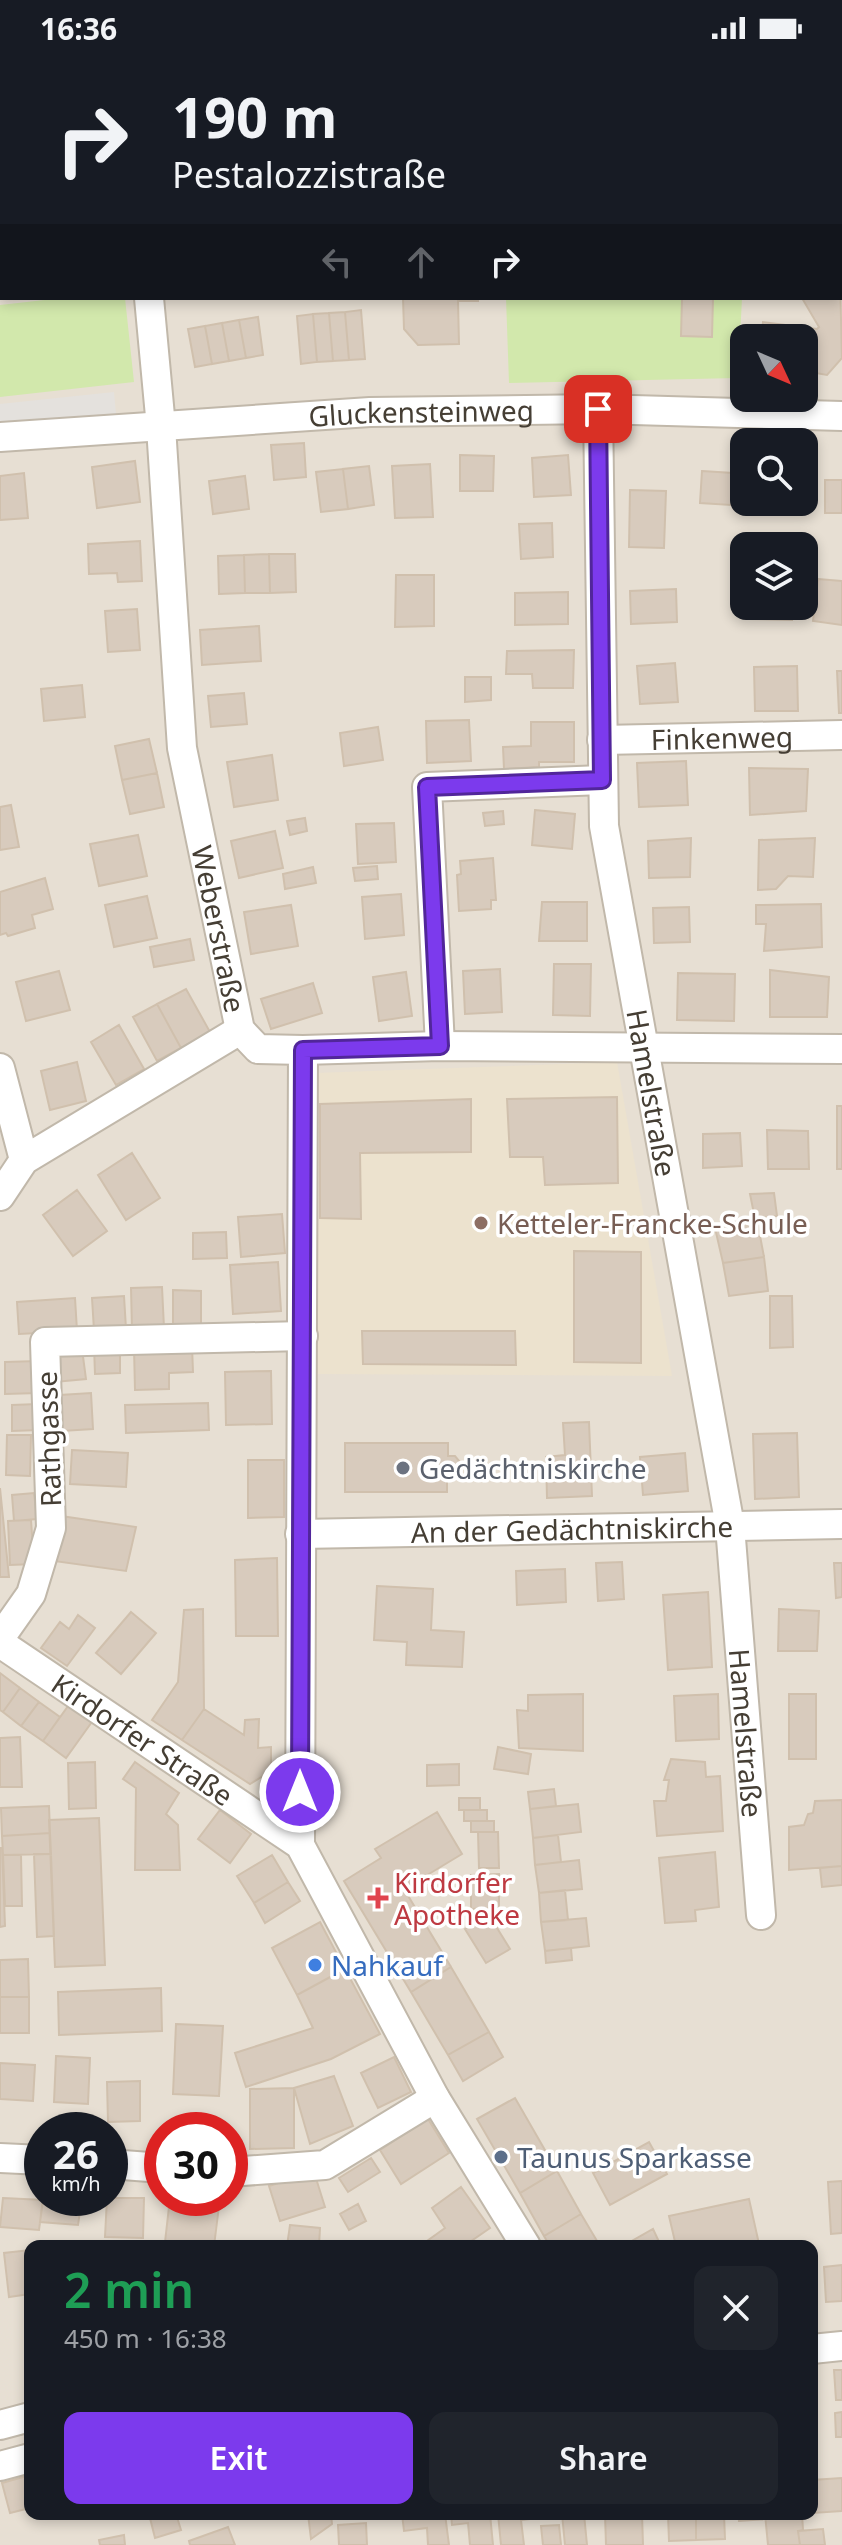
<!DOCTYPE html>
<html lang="en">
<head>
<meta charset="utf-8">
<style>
  :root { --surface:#171b24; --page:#20242c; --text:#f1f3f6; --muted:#9ea1a6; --accent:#7c3aed }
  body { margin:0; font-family:"Noto Sans",sans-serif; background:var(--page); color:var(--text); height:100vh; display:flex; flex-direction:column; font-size:30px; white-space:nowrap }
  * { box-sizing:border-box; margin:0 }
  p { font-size:26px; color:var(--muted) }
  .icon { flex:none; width:44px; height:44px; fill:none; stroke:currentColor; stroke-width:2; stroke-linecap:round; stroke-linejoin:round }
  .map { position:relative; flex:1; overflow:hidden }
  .sheet { position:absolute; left:24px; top:2184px; width:794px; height:280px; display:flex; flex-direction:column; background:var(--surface); border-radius:16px; box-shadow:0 4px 12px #0003 }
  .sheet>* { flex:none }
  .banner { position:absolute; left:0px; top:0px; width:842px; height:244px; box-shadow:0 4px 12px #0003; background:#171b24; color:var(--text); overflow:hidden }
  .needle { width:52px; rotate:134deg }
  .tools { position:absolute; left:730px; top:268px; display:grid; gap:16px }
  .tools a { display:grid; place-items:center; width:88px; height:88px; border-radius:16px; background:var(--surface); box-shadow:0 4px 12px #0003; font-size:40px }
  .speed { position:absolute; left:24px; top:2056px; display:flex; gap:16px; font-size:40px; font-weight:700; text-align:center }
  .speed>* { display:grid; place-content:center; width:104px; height:104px; border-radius:50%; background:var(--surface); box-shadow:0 4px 12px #0003; line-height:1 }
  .speed small { font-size:20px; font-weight:400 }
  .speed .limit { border:12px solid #d22; background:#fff; color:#111 }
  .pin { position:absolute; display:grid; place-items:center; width:68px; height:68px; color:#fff; margin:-34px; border-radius:16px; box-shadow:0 4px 12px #0006 }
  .me { position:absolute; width:88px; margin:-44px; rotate:0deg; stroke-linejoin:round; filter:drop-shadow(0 0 6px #0008) }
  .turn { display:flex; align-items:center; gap:28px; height:168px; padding:0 40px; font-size:36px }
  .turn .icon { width:104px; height:104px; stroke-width:2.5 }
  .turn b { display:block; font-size:56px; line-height:68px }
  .lanes { display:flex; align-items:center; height:76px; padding:0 40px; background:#0003; justify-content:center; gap:40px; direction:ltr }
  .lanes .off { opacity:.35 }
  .round { display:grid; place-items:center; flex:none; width:84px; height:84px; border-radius:16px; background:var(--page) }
  .headline { display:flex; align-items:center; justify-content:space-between; height:136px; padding:0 40px }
  h1 { font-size:48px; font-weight:600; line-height:60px; color:#1e9e55 }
  .button { display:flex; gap:16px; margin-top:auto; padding:16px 40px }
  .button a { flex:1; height:92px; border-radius:16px; background:var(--accent); color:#fff; font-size:32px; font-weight:600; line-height:92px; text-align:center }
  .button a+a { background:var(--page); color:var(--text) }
  .status { display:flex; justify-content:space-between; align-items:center; height:56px; padding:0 40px; background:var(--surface); direction:ltr }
  .status svg { height:22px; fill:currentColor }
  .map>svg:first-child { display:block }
  .residential { fill:#e7dfd3; fill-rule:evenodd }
  .education { fill:#ece2ce }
  .green { fill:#d2e8ac }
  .parking { fill:#e4e1dd }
  .building { fill:#d8cbbd; stroke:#d0c0ad; stroke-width:2 }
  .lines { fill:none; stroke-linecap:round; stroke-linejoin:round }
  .minor-casing { stroke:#c1b8aa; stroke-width:32 }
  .minor { stroke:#fff; stroke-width:28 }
  .route-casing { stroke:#51269a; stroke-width:20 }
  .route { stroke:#7c3aed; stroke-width:14 }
  .education-dot { fill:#8d6e63; stroke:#fff; stroke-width:3 }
  .worship-dot { fill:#6b7280; stroke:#fff; stroke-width:3 }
  .health-dot { fill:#e0444e; stroke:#fff; stroke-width:3 }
  .shop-dot { fill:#3f7fe0; stroke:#fff; stroke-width:3 }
  .service-dot { fill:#5c6f8a; stroke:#fff; stroke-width:3 }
  .labels { text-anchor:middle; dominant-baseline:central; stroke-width:7; stroke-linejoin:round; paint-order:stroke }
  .street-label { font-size:28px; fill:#453e34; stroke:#fff }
  .education-label { font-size:28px; fill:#785e54; stroke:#fff; text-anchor:start }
  .worship-label { font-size:28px; fill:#5b616d; stroke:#fff; text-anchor:start }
  .health-label { font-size:28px; fill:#be3a42; stroke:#fff; text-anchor:start }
  .shop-label { font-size:28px; fill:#366cbe; stroke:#fff; text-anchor:start }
  .service-label { font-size:28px; fill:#4e5e75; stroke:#fff; text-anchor:start }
</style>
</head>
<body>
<div class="status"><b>16:36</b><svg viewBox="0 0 49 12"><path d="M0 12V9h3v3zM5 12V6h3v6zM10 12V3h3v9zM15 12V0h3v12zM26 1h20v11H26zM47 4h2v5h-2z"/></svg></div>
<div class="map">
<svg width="842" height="2489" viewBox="0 0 842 2489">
  <rect width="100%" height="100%" fill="#f3eee5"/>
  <path class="residential" d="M0,0H842V2489H0ZM2,2H840V242H2ZM744,282H804V342H744ZM744,386H804V446H744ZM744,490H804V550H744ZM42,2074H110V2142H42ZM162,2074H230V2142H162ZM30,2190H812V2458H30Z"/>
  <path class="education" d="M617,1006L672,1320L317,1318L315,1017Z"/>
  <path class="green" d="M62,242H125L134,326L0,341V249Z
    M506,242H742L738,322L509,327Z"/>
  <path class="parking" d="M114,336L116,358L0,367V348Z"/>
  <path class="building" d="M0,27H2L0,133Z
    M840,224L842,302L827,319L804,315V282H761L763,266L817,273L819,271L802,242H840Z
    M403,242H478V245H458L459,288L418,289L404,273Z
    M682,242H713L712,281L681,280Z
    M361,254L365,303L349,304L345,256Z
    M345,256L349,304L333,305L329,257Z
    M329,257L333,305L317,306L313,258Z
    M313,258L317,306L301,308L297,260Z
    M258,261L263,299L246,302L239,264Z
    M239,264L246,302L229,305L222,267Z
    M222,267L229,305L212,308L205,270Z
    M205,270L212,308L195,311L188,273Z
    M304,387L306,421L274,424L271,389Z
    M460,399L494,400L493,435H460Z
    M568,399L571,439L534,441L532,402Z
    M135,405L140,446L97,452L92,411Z
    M430,408L433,461L395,462L392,410Z
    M369,410L374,449L348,453L343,413Z
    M343,413L348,453L321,456L316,416Z
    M702,415L733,417L731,449L700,447Z
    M24,417L28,462L0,464V420Z
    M245,420L249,453L213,458L209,425Z
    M825,424H842V457H825Z
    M630,434L666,435L664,492L629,491Z
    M763,446H793L791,459L761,456Z
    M552,467L553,501L521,503L519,468Z
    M140,485L142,525L118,526L117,517L89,518L88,488Z
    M269,498L270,537H245L244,499Z
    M269,498H295L296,536L270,537Z
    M244,499L245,537L219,538L218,500Z
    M396,519H434V570L395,571Z
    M818,523L842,525V569L813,565Z
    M676,533L677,566L631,568L630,535Z
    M568,536V568L515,569V537Z
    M749,550H792V564L749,563Z
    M137,553L140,594L108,596L105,555Z
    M259,570L261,605L202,609L200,574Z
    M574,594L573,632H533L532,618H506L507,595Z
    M675,607L678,646L640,648L637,610Z
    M797,610L798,655H755L754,611Z
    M837,615H842V657H839Z
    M465,621H491V644L465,646Z
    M82,629L85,661L44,665L41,633Z
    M244,637L247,668L211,671L208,640Z
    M469,664L471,705L427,707L426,665Z
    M531,666H574V706H539V711L504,713L503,691L531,690Z
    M378,671L383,704L344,710L340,677Z
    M149,683L157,717L122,724L115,690Z
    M272,699L278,744L234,751L227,706Z
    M686,705L688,749L639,751L637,707Z
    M749,712L808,713L806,755L750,759Z
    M157,717L164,751L130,758L122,724Z
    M11,749L19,791L0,794V751Z
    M535,754L575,758L572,793L532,789Z
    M503,755L504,768L485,770L483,757Z
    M305,762L307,775L290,779L287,765Z
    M394,767L396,806L358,808L356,768Z
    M275,775L283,812L239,822L231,785Z
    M138,779L147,820L99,830L90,788Z
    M691,782L690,821L649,822L648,785Z
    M815,782L813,821L788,820L776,833L758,834L759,784Z
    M493,802L496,844H491V853L459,855L457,819L461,818L460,805Z
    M377,810L378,823L355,825L353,812Z
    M313,811L316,827L285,833L283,818Z
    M45,822L53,853L32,859L35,872L8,880L6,877L0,879V836Z
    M401,838L404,879L365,883L362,841Z
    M147,840L157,882L114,891L105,849Z
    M542,846H587V885H539Z
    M821,848L822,891L764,895L766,868H756V849Z
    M291,849L298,890L251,898L244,856Z
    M689,851L690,886L654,887L653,852Z
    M190,883L194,904L154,911L150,891Z
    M554,908H591L590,960L553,959Z
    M500,913L502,956L465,958L463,915Z
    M770,914L829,921L827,961H770Z
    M59,915L70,954L26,965L16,926Z
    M406,916L412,960L379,965L373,921Z
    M678,917L735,918L734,965L677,964Z
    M313,927L322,957L271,973L261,943Z
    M186,933L210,976L181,992L157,948Z
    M157,948L181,992L157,1005L133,961Z
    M119,969L144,1013L116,1029L91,986Z
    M77,1006L86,1045L50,1054L41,1015Z
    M617,1041L618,1127L545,1129L543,1101H510L507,1043Z
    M471,1043V1096L360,1097L361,1163L320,1162V1048Z
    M837,1050H842V1113H837Z
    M767,1074L808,1075L809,1113H768Z
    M740,1077L742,1110L703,1112V1078Z
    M132,1097L160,1142L126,1164L98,1119Z
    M77,1134L107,1175L73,1200L43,1159Z
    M774,1137L777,1160L755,1163L750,1138Z
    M282,1158L285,1197L241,1201L238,1161Z
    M757,1164L764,1201L723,1207L715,1172Z
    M226,1176L227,1202L193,1203V1177Z
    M574,1195L641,1196V1307L574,1306Z
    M764,1201L768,1235L729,1240L723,1207Z
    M278,1206L281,1255L233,1258L230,1209Z
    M162,1231L164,1272L132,1274L131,1232Z
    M173,1234L201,1235V1268L173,1270Z
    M124,1240L126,1273L94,1274L92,1242Z
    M770,1240H792L793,1291L770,1292Z
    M75,1242L77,1275L19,1278L17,1246Z
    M362,1275H515L516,1309L363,1308Z
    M94,1290H120V1317L95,1318Z
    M192,1290L193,1316L169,1317V1333L135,1334L134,1292Z
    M82,1293L86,1323L55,1326L52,1296Z
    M38,1305V1337L5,1338V1306Z
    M271,1315L272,1368L226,1369L225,1316Z
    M91,1337L93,1373L62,1375L60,1339Z
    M208,1347L209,1374L126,1377L125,1349Z
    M38,1348L39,1374L12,1375V1349Z
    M589,1366L592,1440L547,1442L546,1401L565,1399L563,1367Z
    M797,1377L799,1441L755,1443L753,1378Z
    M7,1379H31L30,1420L6,1419Z
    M345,1387H448V1400H455L460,1406V1417L453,1423H447V1436H345Z
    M72,1394L128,1397L126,1431L70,1428Z
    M685,1397L688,1435L643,1439L640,1401Z
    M248,1404H284V1461L248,1462Z
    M0,1432L9,1521H0Z
    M34,1437L37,1463L14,1465L12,1439Z
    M61,1460L136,1471L126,1515L54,1505Z
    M31,1464L34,1508L10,1509L8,1465Z
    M277,1502L278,1580H236L235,1504Z
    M622,1506L624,1543L598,1545L596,1507Z
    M834,1507H842V1541L836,1542Z
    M565,1513L566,1546L517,1549L516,1515Z
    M377,1530L433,1533L431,1574L464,1576L462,1611L406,1609L407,1586L374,1584Z
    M708,1536L712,1611L668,1614L663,1539Z
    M203,1553L204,1653L182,1684L152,1664L178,1626L184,1554Z
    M779,1553L819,1555L817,1595H778Z
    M131,1556L156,1577L121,1618L96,1597Z
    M78,1559L95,1572L67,1610L41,1592L60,1566L69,1573Z
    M0,1617L20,1632L3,1656L0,1654Z
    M20,1632L39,1646L21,1670L3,1656Z
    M583,1638V1695L519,1692L517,1654L528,1655V1639Z
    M718,1638L719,1683L676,1685L674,1640Z
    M789,1638H816V1703H789Z
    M39,1646L60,1661L43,1685L21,1670Z
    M71,1646L94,1663L66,1702L43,1685Z
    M204,1653L244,1679L245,1664L259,1663L258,1692L271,1691V1715L250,1728L182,1684Z
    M20,1681L22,1731H0V1682Z
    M498,1691L531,1698L528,1718L494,1713Z
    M671,1703L705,1706L706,1721L720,1720L723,1775L657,1780L654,1745H666L669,1724H664Z
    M95,1706L96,1752L69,1753L68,1707Z
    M135,1706L179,1737L166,1758L178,1769L180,1814H135L136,1732L123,1723Z
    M459,1708V1729L427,1730V1709Z
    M554,1733L556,1750L530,1753L528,1736Z
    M459,1742H480V1754H459Z
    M842,1744V1810L789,1814V1771L804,1769L808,1758L813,1757L815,1745Z
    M578,1748L581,1776L533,1782L530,1753Z
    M49,1750L50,1777L2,1780L1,1752Z
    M220,1754L251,1778L230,1807L198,1783Z
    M464,1754H487V1765H464Z
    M437,1756L462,1798L404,1833L451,1911L411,1936L344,1825L381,1802L375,1793Z
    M99,1762L105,1909L55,1911L49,1764Z
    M471,1765H494V1776H471Z
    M478,1776H498L499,1812H479Z
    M50,1777L51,1798L3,1799L2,1780Z
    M558,1779L561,1806L535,1809L533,1782Z
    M2,1791L5,1870L0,1871V1792Z
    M715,1796L719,1851L695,1854L696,1865L665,1867L659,1802Z
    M34,1798H51L54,1880L37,1881Z
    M3,1799H21L22,1850H5Z
    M272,1799L288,1826L254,1847L237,1820Z
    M579,1804L582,1833L539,1837L535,1809Z
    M842,1810V1829L822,1831L820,1812Z
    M499,1818V1852L471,1853V1819Z
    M288,1826L300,1845L265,1867L254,1847Z
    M565,1834L568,1864L541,1866L539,1837Z
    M489,1859L510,1893L486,1907L465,1873Z
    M586,1862L589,1890L545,1895L541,1866Z
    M320,1866L345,1913L297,1939L272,1892Z
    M571,1892L572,1904L546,1907L545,1895Z
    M28,1903L29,1941H0V1904Z
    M451,1911L489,1976L448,1999L411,1936Z
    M345,1913L380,1978L331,2003L246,2031L235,1997L313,1972L297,1939Z
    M161,1932L162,1975L59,1979L58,1936Z
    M0,1941H29V1977H0Z
    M176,1968L223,1970L219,2040L173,2038Z
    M489,1976L503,2001L463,2025L448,1999Z
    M56,2000L90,2002L88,2048L54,2046Z
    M394,2001L411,2036L378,2052L361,2017Z
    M0,2007L35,2009L33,2045L0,2043Z
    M334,2020L353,2070L310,2088L294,2032Z
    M140,2025V2065L108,2066L107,2026Z
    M294,2032V2092L250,2093V2033Z
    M515,2042L557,2115L520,2137L477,2063Z
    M428,2063L449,2097L401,2128L380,2094Z
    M649,2086L667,2118L610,2149L593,2117Z
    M371,2102L380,2116L348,2136L339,2122Z
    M557,2115L581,2158L544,2180L520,2137Z
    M314,2116L325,2151L280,2165L269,2130Z
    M842,2125V2177L831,2178L828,2126Z
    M461,2131L490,2172L464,2190H420L445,2172L432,2152Z
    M3,2142L43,2144L39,2174L0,2171Z
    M43,2142H82L78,2169L40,2166Z
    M107,2142H144L143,2182L105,2181Z
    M170,2142H220L214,2190L165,2186Z
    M749,2143L759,2188L748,2190H676L669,2160Z
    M358,2148L366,2165L349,2174L340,2158Z
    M581,2158L600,2190H550L544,2180Z
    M290,2169L320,2172L319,2190H287Z
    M653,2173L661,2190H623Z
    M30,2194V2238L9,2241L4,2197Z
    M842,2209V2245L826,2246L824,2211Z
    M834,2314H842V2344H836Z
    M842,2356V2381H836L835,2357Z
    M30,2419V2452L10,2457L2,2427Z
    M842,2422V2455L813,2457L812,2424Z
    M149,2458H176L181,2474L155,2482Z
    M308,2458H331L332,2468L311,2483Z
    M402,2458H445L449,2489H428L427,2472L404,2475Z
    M451,2458H490L493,2489H470L468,2467L452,2469Z
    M498,2458H547V2461L521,2464L524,2489H501Z
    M562,2458H584L587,2489H565Z
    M605,2458H642L643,2489H606Z
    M668,2458H696V2484L669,2485Z
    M696,2458H724L725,2483L696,2484Z
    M738,2458H765L766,2463L739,2465Z
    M765,2458H802L803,2474L798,2475L800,2489H768Z
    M366,2467L367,2489H339L338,2469Z
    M559,2469L561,2489H543L541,2470Z
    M228,2471L235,2489H190L189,2485Z
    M823,2473L825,2489H800L798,2475Z
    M124,2479L125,2489H100L99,2484Z"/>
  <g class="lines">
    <g class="minor-casing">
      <g id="minor">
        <path d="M126,0V2"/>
        <path d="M790,0V2"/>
        <path d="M840,103L842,107"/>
        <path id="s1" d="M149,242L161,371L182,692L240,974L258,993L303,994L300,1789"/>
        <path id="s2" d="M598,353L604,770L730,1470L761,1859"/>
        <path id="s3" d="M0,381L370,356L598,353L842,360"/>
        <path id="s4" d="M602,684L842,679"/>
        <path d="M440,990L427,731L602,724"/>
        <path d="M303,994L440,990L842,993"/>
        <path d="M0,1012L24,1104"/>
        <path d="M0,1140L24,1104L240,974"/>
        <path id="s5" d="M300,1478L842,1468"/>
        <path d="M0,1582L31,1538L51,1472L45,1286L303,1280"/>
        <path id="s6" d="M0,1587L300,1789L435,2042L526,2190"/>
        <path d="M0,2102L42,2104"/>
        <path d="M110,2108L162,2112"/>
        <path d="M230,2116L325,2109L435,2042"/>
        <path d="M812,2293L842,2290"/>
        <path d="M0,2369L30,2361"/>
        <path d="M0,2410L30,2402"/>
      </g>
    </g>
    <use href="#minor" class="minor"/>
  </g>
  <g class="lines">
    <g class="route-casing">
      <path id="route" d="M300,1736L303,994L440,990L427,731L602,724L598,353"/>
    </g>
    <use href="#route" class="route"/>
  </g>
  <circle class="education-dot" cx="481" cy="1167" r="8"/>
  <circle class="worship-dot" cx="403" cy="1412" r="8"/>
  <path class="health-dot" d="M374 1830h8v8h8v8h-8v8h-8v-8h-8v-8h8z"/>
  <circle class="shop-dot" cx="315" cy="1909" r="8"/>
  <circle class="service-dot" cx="501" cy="2101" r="8"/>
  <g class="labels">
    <g class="street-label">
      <text stroke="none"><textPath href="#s3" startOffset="422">Gluckensteinweg</textPath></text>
      <text stroke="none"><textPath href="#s4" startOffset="120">Finkenweg</textPath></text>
      <text stroke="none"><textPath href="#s1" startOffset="636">Weberstraße</textPath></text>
      <text stroke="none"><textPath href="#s2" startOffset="688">Hamelstraße</textPath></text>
      <text transform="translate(48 1383) rotate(-92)">Rathgasse</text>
      <text stroke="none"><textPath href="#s5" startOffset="272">An der Gedächtniskirche</textPath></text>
      <text stroke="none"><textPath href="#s2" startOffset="1336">Hamelstraße</textPath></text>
      <text stroke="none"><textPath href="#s6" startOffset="172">Kirdorfer Straße</textPath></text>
    </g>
    <g class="education-label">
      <text x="497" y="1167">Ketteler-Francke-Schule</text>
    </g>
    <g class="worship-label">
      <text x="419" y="1412">Gedächtniskirche</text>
    </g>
    <g class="health-label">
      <text x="394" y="1826">Kirdorfer<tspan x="394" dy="32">Apotheke</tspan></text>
    </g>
    <g class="shop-label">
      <text x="331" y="1909">Nahkauf</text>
    </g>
    <g class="service-label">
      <text x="517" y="2101">Taunus Sparkasse</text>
    </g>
  </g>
</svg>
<div class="tools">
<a><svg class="needle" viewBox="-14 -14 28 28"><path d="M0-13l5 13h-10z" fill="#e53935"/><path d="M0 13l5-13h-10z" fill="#9ea1a6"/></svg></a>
<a><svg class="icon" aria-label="search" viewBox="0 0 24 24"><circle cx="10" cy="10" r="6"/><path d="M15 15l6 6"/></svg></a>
<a><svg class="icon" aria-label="layers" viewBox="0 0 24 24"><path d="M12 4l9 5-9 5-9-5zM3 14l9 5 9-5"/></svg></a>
</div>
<div class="speed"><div>26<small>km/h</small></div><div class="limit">30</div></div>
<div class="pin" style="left:598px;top:353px;background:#d93025"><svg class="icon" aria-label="arrive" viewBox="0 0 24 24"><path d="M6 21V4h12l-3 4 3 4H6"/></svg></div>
<svg class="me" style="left:300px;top:1736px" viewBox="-20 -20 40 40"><circle r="17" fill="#7c3aed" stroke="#fff" stroke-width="3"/><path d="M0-11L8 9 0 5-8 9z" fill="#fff"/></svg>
<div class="banner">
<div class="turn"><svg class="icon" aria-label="right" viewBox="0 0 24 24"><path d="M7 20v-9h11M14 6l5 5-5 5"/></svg><div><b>190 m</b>Pestalozzistraße</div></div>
<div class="lanes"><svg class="icon off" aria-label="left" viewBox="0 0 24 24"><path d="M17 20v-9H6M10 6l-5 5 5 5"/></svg><svg class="icon off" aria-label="ahead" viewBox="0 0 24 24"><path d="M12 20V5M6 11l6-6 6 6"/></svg><svg class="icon" aria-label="right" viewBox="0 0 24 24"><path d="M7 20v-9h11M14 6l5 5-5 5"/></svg></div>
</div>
<section class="sheet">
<div class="headline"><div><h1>2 min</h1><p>450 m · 16:38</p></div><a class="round"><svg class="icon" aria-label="close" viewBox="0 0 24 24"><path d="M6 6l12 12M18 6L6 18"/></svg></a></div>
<div class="button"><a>Exit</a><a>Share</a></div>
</section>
</div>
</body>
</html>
